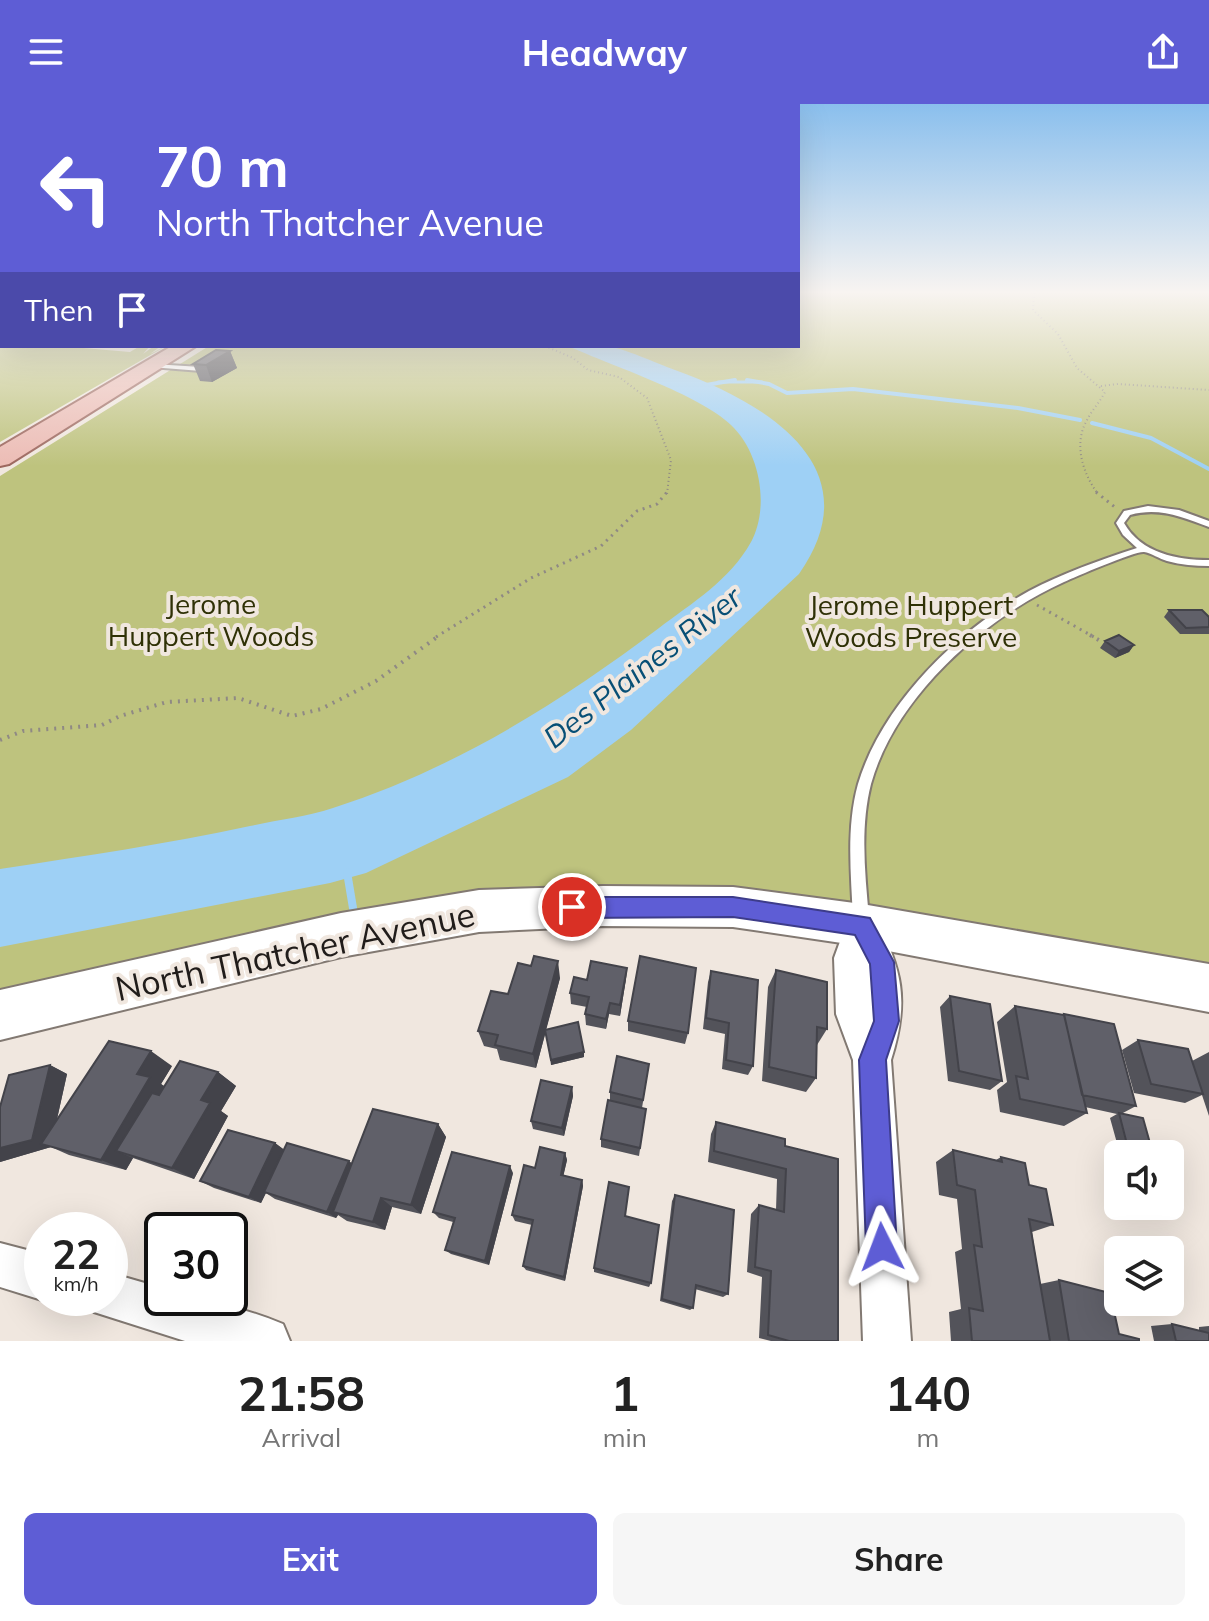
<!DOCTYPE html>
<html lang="en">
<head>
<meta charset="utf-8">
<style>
  :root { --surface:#fff; --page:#f6f6f6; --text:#222; --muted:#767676; --accent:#5e5dd5 }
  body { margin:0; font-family:Mulish,sans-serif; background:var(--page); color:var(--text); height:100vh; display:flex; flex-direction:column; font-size:30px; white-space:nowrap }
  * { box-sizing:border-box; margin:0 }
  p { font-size:26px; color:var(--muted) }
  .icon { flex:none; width:44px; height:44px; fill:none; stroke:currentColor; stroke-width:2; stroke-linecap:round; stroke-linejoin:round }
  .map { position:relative; height:1237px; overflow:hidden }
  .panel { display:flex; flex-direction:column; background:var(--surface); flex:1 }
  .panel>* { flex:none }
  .guide { position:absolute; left:0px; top:0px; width:800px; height:244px; box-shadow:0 8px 32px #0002; background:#5e5dd5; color:#fff; overflow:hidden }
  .buttons { position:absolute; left:1104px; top:1036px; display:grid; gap:16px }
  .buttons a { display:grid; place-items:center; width:80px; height:80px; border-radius:12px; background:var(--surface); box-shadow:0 8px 32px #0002; font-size:40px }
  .speed { position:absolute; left:24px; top:1108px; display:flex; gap:16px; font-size:40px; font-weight:700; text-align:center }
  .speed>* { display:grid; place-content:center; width:104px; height:104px; border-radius:50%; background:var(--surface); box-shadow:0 8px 32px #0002; line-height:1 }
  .speed small { font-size:20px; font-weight:400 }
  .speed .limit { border:4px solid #111; border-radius:12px; background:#fff; color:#111 }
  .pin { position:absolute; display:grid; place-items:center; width:68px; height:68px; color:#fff; margin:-34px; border:4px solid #fff; border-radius:50%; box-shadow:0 2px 8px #0007 }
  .me { position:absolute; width:88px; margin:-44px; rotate:357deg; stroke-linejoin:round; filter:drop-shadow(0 0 6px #0008) }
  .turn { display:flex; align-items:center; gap:28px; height:168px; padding:0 24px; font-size:36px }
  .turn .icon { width:104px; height:104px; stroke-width:2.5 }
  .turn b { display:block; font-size:56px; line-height:68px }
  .then { display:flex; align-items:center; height:76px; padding:0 24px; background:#0003; gap:16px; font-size:30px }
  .eta { display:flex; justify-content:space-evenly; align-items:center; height:136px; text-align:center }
  .eta b { font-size:48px; font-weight:700; line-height:56px }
  .action { display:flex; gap:16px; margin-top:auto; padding:16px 24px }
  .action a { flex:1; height:92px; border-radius:12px; background:var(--accent); color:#fff; font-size:32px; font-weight:700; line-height:92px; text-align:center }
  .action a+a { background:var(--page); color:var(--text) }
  header { display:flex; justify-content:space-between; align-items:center; height:104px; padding:0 24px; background:var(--accent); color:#fff; font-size:36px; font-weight:700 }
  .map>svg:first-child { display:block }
  .green { fill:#bec37e }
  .water { fill:#9ed0f5 }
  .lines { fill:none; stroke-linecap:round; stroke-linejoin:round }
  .stream-far2 { stroke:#9ed0f5; stroke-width:3 }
  .stream-far1 { stroke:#9ed0f5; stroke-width:4 }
  .stream { stroke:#9ed0f5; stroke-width:8 }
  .lane-casing { stroke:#827972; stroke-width:4 }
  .street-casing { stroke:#827972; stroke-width:4 }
  .secondary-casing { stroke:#827972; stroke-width:4 }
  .primary-casing { stroke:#9c675e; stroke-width:4 }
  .path-far2 { stroke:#8f8984; stroke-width:2; stroke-dasharray:1 3; stroke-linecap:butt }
  .path-far1 { stroke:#8f8984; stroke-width:3; stroke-dasharray:2 5; stroke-linecap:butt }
  .path { stroke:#8f8984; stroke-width:4; stroke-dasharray:2 6; stroke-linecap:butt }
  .lane { fill:#fff; fill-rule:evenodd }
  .street { fill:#fff; fill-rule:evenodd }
  .secondary { fill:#fff; fill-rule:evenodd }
  .primary { fill:#ecbcb5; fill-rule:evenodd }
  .wall { fill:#53535a }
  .shaded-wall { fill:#43434a }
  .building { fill:#606069; stroke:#43434a; stroke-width:2 }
  .route { fill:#5e5dd5; stroke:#3d3c8a; stroke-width:2 }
  .labels { text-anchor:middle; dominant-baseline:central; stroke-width:8; stroke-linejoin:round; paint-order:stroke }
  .park-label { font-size:28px; fill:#2f3106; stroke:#f0e7df }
  .water-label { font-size:30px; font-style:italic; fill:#074f76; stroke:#f0e7df }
  .near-street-label { font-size:34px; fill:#201c1a; stroke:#f0e7df }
</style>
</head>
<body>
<header><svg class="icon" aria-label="menu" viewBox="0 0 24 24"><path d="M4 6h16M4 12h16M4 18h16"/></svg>Headway<svg class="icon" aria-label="share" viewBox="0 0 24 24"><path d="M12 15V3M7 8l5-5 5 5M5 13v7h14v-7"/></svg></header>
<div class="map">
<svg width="1209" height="1237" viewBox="0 0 1209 1237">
  <rect width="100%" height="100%" fill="#f0e7df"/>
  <path class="green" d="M798,189H1209V865L719,790L0,891V372L209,242H798Z
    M0,238L2,242H60L130,248L140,242H150L143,250L154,242H161L150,250L166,242L0,338Z"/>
  <path class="water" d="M568,242C580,242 593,241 605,242C625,244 655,259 675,266C766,299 874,363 799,470L631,626L568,673L366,769L330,779L0,843V765C84,752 167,740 250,722C277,716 306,713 333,704C454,665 558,600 659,524C692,499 730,476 751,438C770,403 760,348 731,321C699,290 612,262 568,242Z"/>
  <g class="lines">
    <path class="stream-far2" d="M718,278H762"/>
    <path class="stream-far1" d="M747,276L769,280L787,289L853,285L1018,304L1080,316
      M706,281L735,276
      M1092,319L1151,334L1209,365"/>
    <path class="stream" d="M347,768L353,804"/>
    <g class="lane-casing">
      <path id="lane" d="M0,235H2V239H0Z
        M153,260L201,263L204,265L201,267L151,263L150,262Z
        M1148,402L1179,406L1209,417V423C1182,413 1159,403 1130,411L1124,419C1141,449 1177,456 1209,456V462C1195,462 1181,461 1167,457C1160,455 1151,449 1144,448C1135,447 1075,473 1064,478C984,514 895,593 871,680C860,723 865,770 869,814L866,819L861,821L856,819L853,814C851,770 846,723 858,680C882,600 958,526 1029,487C1063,469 1100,456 1137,444L1123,431L1116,419L1124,407Z"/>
    </g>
    <g class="street-casing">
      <path id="street" d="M862,806L874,810C902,865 910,896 891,956L911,1237H863L853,956L836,910L834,854L850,810Z
        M0,1139L42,1150V1194H46L42,1196L0,1183Z
        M110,1169L162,1184V1194C204,1194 244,1204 283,1220L290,1237H185L94,1208L88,1194H110Z"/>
    </g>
    <g class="secondary-casing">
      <path id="secondary" d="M603,782L733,783L862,800L1209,860V908L862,842L733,823L603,822L479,828L341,853L0,936V886L341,809L479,786Z"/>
    </g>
    <g class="primary-casing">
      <path id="primary" d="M172,242H196L9,360L0,362V343Z"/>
    </g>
    <path class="path-far2" d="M1034,189L1033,206L1058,230L1077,264L1105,288C1100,298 1092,306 1087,316C1073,340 1083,370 1098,390
      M545,242L573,254L588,266L619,273L647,294L671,356L667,390
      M1101,282L1118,280L1209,286"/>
    <path class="path-far1" d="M1096,388L1116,404
      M1037,501L1094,533
      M436,533L531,474L601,442L637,407L657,400L667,388"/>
    <path class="path" d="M1090,531L1106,540
      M0,636L23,627L102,621L120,612L167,598L238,594L292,612L321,605L376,577L440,531"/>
    <use href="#lane" class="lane"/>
    <use href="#street" class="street"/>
    <use href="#secondary" class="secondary"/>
    <use href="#primary" class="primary"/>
  </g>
  <path class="wall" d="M0,189H2V233H0Z
    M89,242H119L115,244Z
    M230,247L237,264L212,278L200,277L193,260Z
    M1169,506L1209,513V530H1180L1164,513Z
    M1105,537L1134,541L1129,548L1115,554L1100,544Z
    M531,862L560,874L546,925L584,953L551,961L546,927L536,964L500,956L497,945L484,942L478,927Z
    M627,864L626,875L620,912L609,910L606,925L586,921L585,910L587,903L571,900L570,889L587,876Z
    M776,866L827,925L817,941L816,974L806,988L762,977L768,883Z
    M711,867L753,962L748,971L722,965L725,930L703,925L708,878Z
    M950,892L1002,977L990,986L948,977L940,903Z
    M1015,902L1136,1002L1121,1010L1153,1050H1120L1110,1014L1117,1010L1085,1003L1087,1009L1064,1022L1000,1008L997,986L1007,978L997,918Z
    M628,917L688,929L685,940L628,927Z
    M1138,936L1192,957L1209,948V1012L1202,991L1185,999L1134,989L1122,946Z
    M649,960L642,1004L646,1005L639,1052L601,1043V1035L610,997V988Z
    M50,961L67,970L57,1015L172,962L161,980L164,982L218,968L236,982L221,1007L228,1012L194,1075L133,1054L126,1066L69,1051L51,1043L0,1058V1003Z
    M572,983L573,992L564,1032L533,1025L531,1017Z
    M716,1018L785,1042L838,1237H771L759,1234L762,1173L747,1168L751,1110L759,1101L776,1106L777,1075L708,1058L711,1030Z
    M438,1020L446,1033L421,1110L392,1103L385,1126L347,1117L338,1111L336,1114L275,1095L266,1089L261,1099L214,1084L200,1077L275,1039L284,1046L349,1057L352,1060Z
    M953,1046L996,1056L1001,1053L1029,1081L1053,1121L1032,1128L1040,1180L1059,1176L1119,1230L1139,1237H951L949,1208L961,1205L955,1148L962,1145L957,1095L939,1091L936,1058Z
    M565,1049L567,1056L563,1072L582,1076L583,1082L565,1177L526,1166L523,1162L532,1121L515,1117L512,1111L535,1064Z
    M513,1069L489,1161L451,1150L445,1146L453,1118L439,1114L433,1108Z
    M675,1091L728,1190L723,1193L695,1185L693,1204L690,1206L660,1197L672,1097Z
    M625,1112L651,1179L649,1183L594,1168V1164Z
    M1172,1220L1199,1227V1223L1209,1222V1237H1154L1151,1222Z"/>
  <path class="shaded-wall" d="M230,247L237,264L212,278L206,261Z
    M1134,541L1129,548L1115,554L1119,547Z
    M558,857L560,874L536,964L533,950Z
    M627,864L626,875L620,912V901Z
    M610,899L609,910L606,925V915Z
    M151,947L172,962L161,980L171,987L116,1047L133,1054L126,1066L101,1056L137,970Z
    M584,948V953L551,961V956Z
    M50,961L67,970L51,1042L41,1040L51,1043L0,1058V1044Z
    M218,968L236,982L221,1007L228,1012L194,1075L172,1064L201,996Z
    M572,983L573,992L564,1032L562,1024Z
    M438,1020L446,1033L421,1110L411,1101Z
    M275,1039L286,1047L261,1099L249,1093Z
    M565,1049L567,1056L562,1078L561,1071Z
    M349,1057L357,1064L333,1108L338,1111L336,1114L327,1108Z
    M510,1062L513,1069L489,1161L485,1157Z
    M582,1076L583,1082L565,1177L564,1173Z
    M381,1094L392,1103L385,1126L373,1118Z"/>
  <path class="building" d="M0,202L2,203V213H0Z
    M216,246L230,247L206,261L193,260Z
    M1169,506H1202L1209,513V523L1186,524Z
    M1119,531L1134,541L1119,547L1105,537Z
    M534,852L558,857L533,950L495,941L498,931L478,927L491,887L508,890L518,859L531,862Z
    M640,852L696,864L688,929L628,917Z
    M591,857L627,864L620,901L610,899L606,915L585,910L589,893L570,889L574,873L587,876Z
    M776,866L827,878V925L817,923L816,974L769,963Z
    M711,867L758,876L753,962L726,956L729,919L706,914Z
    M950,892L990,900L1002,977L959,967Z
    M1015,902L1064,911L1087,1009L1020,995L1016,972L1028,975Z
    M1064,910L1114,920L1136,1002L1082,991Z
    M578,918L584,948L551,956L545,926Z
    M1138,936L1188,945L1203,990L1151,980Z
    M109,937L151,947L137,970L150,973L101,1056L41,1040Z
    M617,952L649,960L643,996L610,988Z
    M180,957L218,968L201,996L210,999L172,1064L116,1047L152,989L159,991Z
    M50,961L32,1036L0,1044V1003L9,971Z
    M541,976L572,983L562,1024L531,1017Z
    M608,996L646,1005L640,1044L601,1035Z
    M373,1005L438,1020L411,1101L381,1094L373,1118L333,1108Z
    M1119,1009L1143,1014L1153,1050H1137L1129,1048Z
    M716,1018L785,1035V1042L838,1055V1237H789L768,1231L771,1167L755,1163L759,1101L784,1108L786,1065L714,1047Z
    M228,1026L275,1039L249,1093L200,1077Z
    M287,1039L349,1057L327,1108L264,1088Z
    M540,1043L565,1049L561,1071L582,1076L564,1173L523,1162L533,1116L512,1111L524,1061L535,1064Z
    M953,1046L1002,1058L1001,1053L1025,1059L1029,1081L1046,1085L1053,1121L1029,1115L1050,1237H972L969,1204L983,1207L974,1141L982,1143L975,1086L957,1081Z
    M452,1048L510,1062L485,1157L445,1146L455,1114L433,1108Z
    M609,1078L629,1083L625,1112L659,1121L651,1179L594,1164Z
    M675,1091L734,1106L728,1190L696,1181L693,1204L662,1195Z
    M1059,1176L1110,1189L1119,1230L1139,1235V1237H1069Z
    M1172,1220L1209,1229V1237H1176Z"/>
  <linearGradient id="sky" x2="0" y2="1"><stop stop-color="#8abfed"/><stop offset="0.52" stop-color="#f8f4f1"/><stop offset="1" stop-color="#f8f4f1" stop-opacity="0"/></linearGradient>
  <rect width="1209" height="362" fill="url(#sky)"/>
  <path class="route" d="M572,793H733L870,814L894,858L899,917L886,956L897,1143L893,1154L882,1159L871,1154L866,1143L859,956L874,917L870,860L855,831L733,813L572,814L564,810L561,803L564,796Z"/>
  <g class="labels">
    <g class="park-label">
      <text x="211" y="499">Jerome<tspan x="211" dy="32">Huppert Woods</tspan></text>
      <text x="911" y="500">Jerome Huppert<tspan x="911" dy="32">Woods Preserve</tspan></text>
    </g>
    <g class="water-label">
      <text transform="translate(642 563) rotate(-38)">Des Plaines River</text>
    </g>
    <g class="near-street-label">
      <text transform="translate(295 847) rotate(-12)">North Thatcher Avenue</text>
    </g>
  </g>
</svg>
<div class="buttons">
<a><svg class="icon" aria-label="sound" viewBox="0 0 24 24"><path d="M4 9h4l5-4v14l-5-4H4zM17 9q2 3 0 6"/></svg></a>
<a><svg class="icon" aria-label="layers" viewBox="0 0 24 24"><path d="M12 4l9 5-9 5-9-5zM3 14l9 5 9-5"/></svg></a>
</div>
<div class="speed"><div>22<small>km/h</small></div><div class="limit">30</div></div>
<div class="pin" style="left:572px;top:803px;background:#d93025"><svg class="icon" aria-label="arrive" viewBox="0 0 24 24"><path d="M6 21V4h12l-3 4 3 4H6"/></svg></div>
<svg class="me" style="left:882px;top:1143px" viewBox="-20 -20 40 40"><path d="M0-17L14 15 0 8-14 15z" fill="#5e5dd5" stroke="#fff" stroke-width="4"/></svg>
<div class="guide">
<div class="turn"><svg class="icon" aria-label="left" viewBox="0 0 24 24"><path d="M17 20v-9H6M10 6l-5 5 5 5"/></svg><div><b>70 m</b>North Thatcher Avenue</div></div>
<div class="then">Then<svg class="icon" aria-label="arrive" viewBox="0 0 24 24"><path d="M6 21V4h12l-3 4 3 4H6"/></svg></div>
</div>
</div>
<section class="panel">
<div class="eta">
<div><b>21:58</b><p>Arrival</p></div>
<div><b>1</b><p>min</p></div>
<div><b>140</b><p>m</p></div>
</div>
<div class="action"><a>Exit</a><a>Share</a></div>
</section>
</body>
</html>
